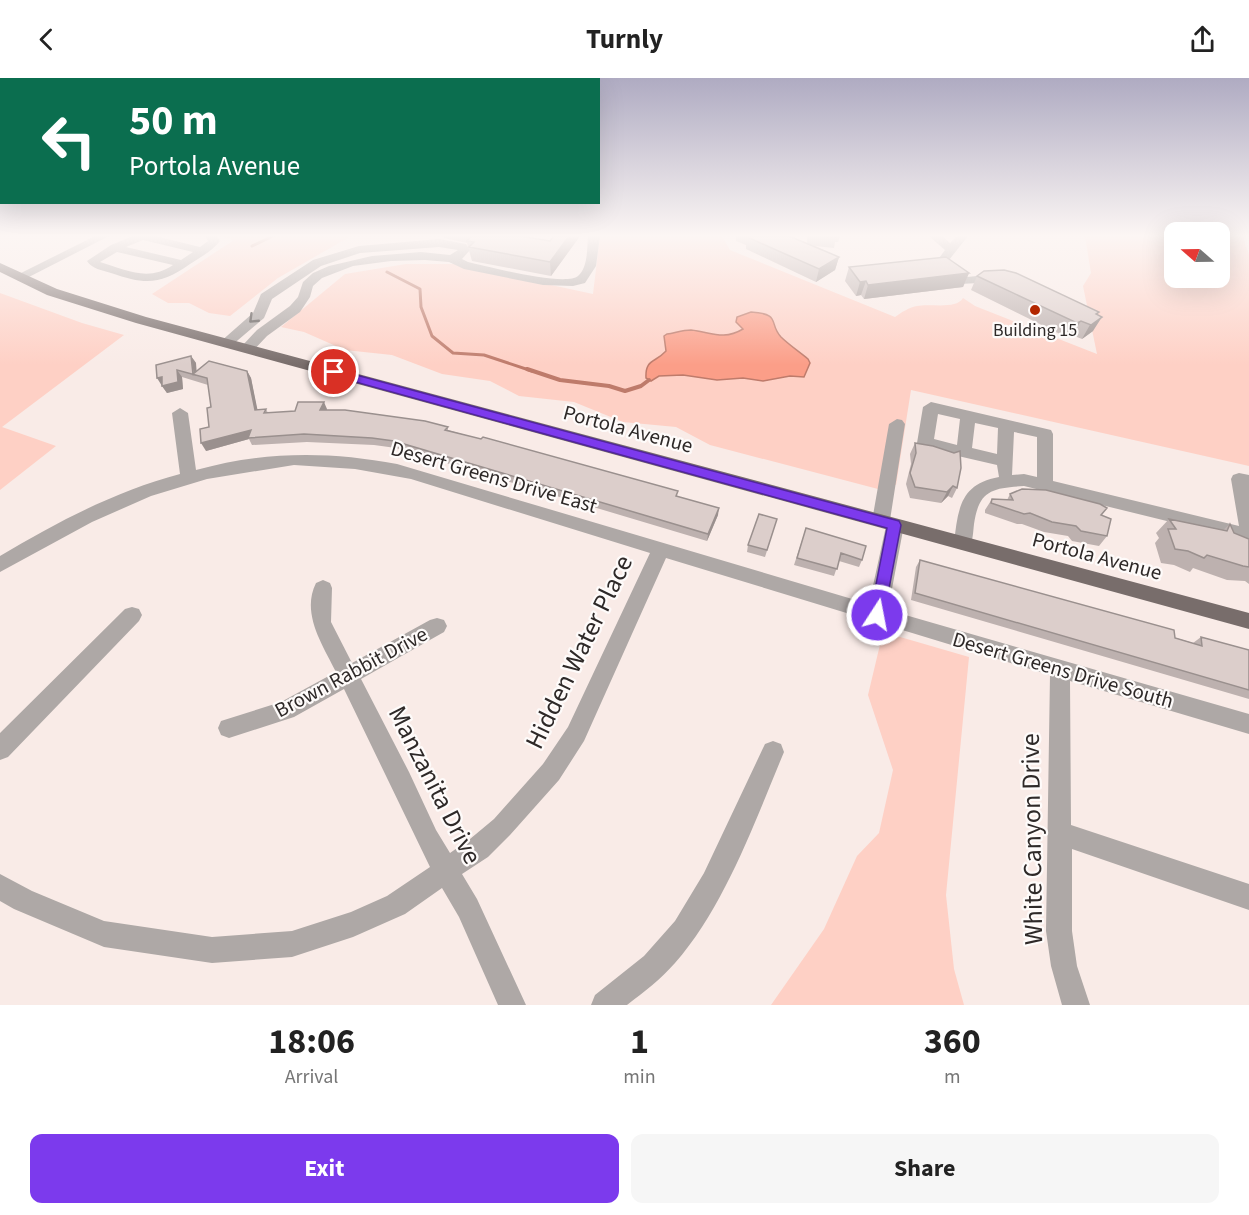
<!DOCTYPE html>
<html lang="en">
<head>
<meta charset="utf-8">
<style>
  :root { --surface:#fff; --page:#f6f6f6; --text:#222; --muted:#767676; --accent:#7c3aed }
  body { margin:0; font-family:"Source Sans 3",sans-serif; background:var(--page); color:var(--text); height:100vh; display:flex; flex-direction:column; font-size:22px; white-space:nowrap }
  * { box-sizing:border-box; margin:0 }
  p { font-size:20px; color:var(--muted) }
  .icon { flex:none; width:33px; height:33px; fill:none; stroke:currentColor; stroke-width:2; stroke-linecap:round; stroke-linejoin:round }
  .map { position:relative; height:927px; overflow:hidden }
  .side { display:flex; flex-direction:column; background:var(--surface); flex:1 }
  .side>* { flex:none }
  .banner { position:absolute; left:0px; top:0px; width:600px; height:126px; box-shadow:0 6px 24px #0002; background:#0b6e4f; color:#fff; overflow:hidden }
  .needle { width:39px; rotate:290deg }
  .buttons { position:absolute; left:1164px; top:144px; display:grid; gap:12px }
  .buttons a { display:grid; place-items:center; width:66px; height:66px; border-radius:12px; background:var(--surface); box-shadow:0 6px 24px #0002; font-size:30px }
  .pin { position:absolute; display:grid; place-items:center; width:51px; height:51px; color:#fff; margin:-26px; border:3px solid #fff; border-radius:50%; box-shadow:0 2px 6px #0007 }
  .me { position:absolute; width:66px; margin:-33px; rotate:11deg; stroke-linejoin:round; filter:drop-shadow(0 0 4px #0008) }
  .turn { display:flex; align-items:center; gap:21px; height:126px; padding:0 30px; font-size:27px }
  .turn .icon { width:78px; height:78px; stroke-width:2.5 }
  .turn b { display:block; font-size:42px; line-height:51px }
  .eta { display:flex; justify-content:space-evenly; align-items:center; height:102px; text-align:center }
  .eta b { font-size:36px; font-weight:700; line-height:42px }
  .cta { display:flex; gap:12px; margin-top:auto; padding:12px 30px }
  .cta a { flex:1; height:69px; border-radius:12px; background:var(--accent); color:#fff; font-size:24px; font-weight:700; line-height:69px; text-align:center }
  .cta a+a { background:var(--page); color:var(--text) }
  header { display:flex; justify-content:space-between; align-items:center; height:78px; padding:0 30px; background:var(--surface); font-size:27px; font-weight:700 }
  .map>svg:first-child { display:block }
  .green { fill:#fed0c5 }
  .water { fill:#fb9e88; stroke:#be7b6b; stroke-width:1.5 }
  .lines { fill:none; stroke-linecap:round; stroke-linejoin:round }
  .stream-far1 { stroke:#be7b6b; stroke-width:3 }
  .stream { stroke:#be7b6b; stroke-width:4 }
  .minor { fill:#aea8a6; fill-rule:evenodd }
  .major { fill:#786d6b; fill-rule:evenodd }
  .wall { fill:#bdb1af }
  .shaded-wall { fill:#9a908e }
  .building { fill:#dccecb; stroke:#9a908e; stroke-width:1.5 }
  .oneway { stroke:#615c5a }
  .route { fill:#7c3aed; stroke:#51269a; stroke-width:1.5 }
  .poi-dot { fill:#b32700; stroke:#fefbfa; stroke-width:2 }
  .labels { text-anchor:middle; dominant-baseline:central; stroke-width:4.5; stroke-linejoin:round; paint-order:stroke }
  .far-poi-label { font-size:18px; fill:#2e2928; stroke:#fefbfa }
  .street-label { font-size:21px; fill:#2e2928; stroke:#fefbfa }
  .near-street-label { font-size:26px; fill:#2e2928; stroke:#fefbfa }
</style>
</head>
<body>
<header><svg class="icon" aria-label="back" viewBox="0 0 24 24"><path d="M15 5l-7 7 7 7"/></svg>Turnly<svg class="icon" aria-label="share" viewBox="0 0 24 24"><path d="M12 15V3M7 8l5-5 5 5M5 13v7h14v-7"/></svg></header>
<div class="map">
<svg width="1249" height="927" viewBox="0 0 1249 927">
  <rect width="100%" height="100%" fill="#f9ebe7"/>
  <path class="green" d="M219,158H351L278,200L230,238L209,235L189,225H168L152,216L234,162Z
    M600,158H722L730,172L895,239C902,234 908,230 917,228C930,225 956,232 963,220L975,228L1097,276L1083,208L1091,195L1085,158H1174V200H1220V158H1242L1249,176V388L911,312L896,407L880,403L878,411L710,367L676,349L623,344L574,324L519,318L490,303L442,296L392,277L345,272L304,254L281,249L345,196L406,186H454L593,216Z
    M0,215L82,245L124,257L2,349L56,368L0,412Z
    M883,554L969,579L946,817L954,891L964,927H771L824,851L857,778L879,755L893,692L868,617Z"/>
  <path class="water" d="M751,234C782,236 768,245 781,259C789,267 800,274 808,281L810,285L804,299L790,298L763,303L743,300L717,302L683,297L659,298L651,303L646,300C645,281 655,285 666,273L664,258L667,256C675,255 682,252 691,252C711,254 723,263 743,251L736,244L737,239Z"/>
  <g class="lines">
    <path class="stream-far1" d="M252,168L273,158
      M387,194L420,211L421,229L432,258L453,275L484,277L532,293"/>
    <path class="stream" d="M527,291L560,302L609,308L625,313L641,308L649,302"/>
    <path class="minor" d="M95,158H109L23,202L19,203L13,199Z
      M133,158H155L200,169L208,163L205,158H216L220,163C212,173 201,179 190,186C160,207 146,207 111,195C102,192 92,191 87,183L111,167ZM143,162L193,174L181,182L126,169ZM117,174L173,187C148,204 127,192 100,184Z
      M588,158H600L596,188L585,205L573,208L543,207L464,191L449,184L425,182L391,183L353,188L322,200L313,208L310,219L300,234L267,258L252,274H242L240,271L242,268L257,252L290,228L298,219L303,204L313,195L329,188L372,178L421,174L450,177L458,172L439,169L360,175L321,188L272,221L264,240L231,268H221L219,265L253,235L261,216L313,182L359,168L439,161L466,166L470,172L462,181L468,184C486,188 565,209 578,198C588,190 587,170 588,158Z
      M929,158H942L950,165L957,158H968L949,182L967,199L997,196L1003,200L997,204L960,206L937,183L945,172Z
      M931,324L1051,352L1053,356V403L1239,448L1231,401L1233,397L1239,395L1249,397V466L1228,458L1024,408C992,410 979,412 974,446C973,455 973,463 969,470L963,472L957,470L954,465C958,431 960,406 999,399L997,387L919,369L917,365L923,329ZM938,336L960,341L957,367L934,361ZM975,345L998,350L997,376L972,370ZM1014,354L1037,359V399L1024,396L1012,397Z
      M180,330L188,335L196,392C264,373 329,373 397,386L869,526L886,448H875L872,443L889,346L897,341L902,342L905,346L890,442H901L904,447L888,532L1249,636V656L1070,603L1071,747L1249,806V832L1072,771V853L1077,888L1090,927H1062L1051,888L1046,853L1050,597L666,480L584,663L559,702L510,757L488,779L462,796L477,821L526,927H498L459,839L442,810L405,836L353,859L292,879L212,885L104,869L14,831L0,823V796L32,813L104,843L212,859L292,853L351,834L387,818L430,789L344,611L294,639L229,660L221,657L218,650L221,643L281,624L336,594C322,566 301,535 316,505L323,502L330,505L332,510L331,544L352,585L430,542L437,540L444,542L447,548L444,554L361,601L409,694L436,752L450,775L470,761L494,741L543,686L568,649L650,475L411,401L355,391L294,387L207,401L151,418L92,444L0,494V478C57,444 116,413 180,396L172,335Z
      M132,529L139,531L142,537L139,543L8,679L0,682V655L125,531Z
      M773,663L781,666L784,674C755,743 725,828 675,885C661,901 644,914 627,927H591L595,917L644,878L675,843L704,795L765,666Z"/>
    <path class="major" d="M0,185L57,211L146,239L1249,535V551L136,245L47,217L0,194Z"/>
  </g>
  <path class="wall" d="M444,158H520L550,163L554,158H580L551,198L472,183L467,165L444,160Z
    M736,158H789L807,165V158H840L838,164H835L834,170L815,168L839,179L835,192L816,204L746,171V167L736,163Z
    M849,189L969,195L963,209L864,221L861,217L856,218L845,203Z
    M977,198L1097,237L1093,253L1082,261L1072,257L1068,260L971,212Z
    M191,278L196,285V293H247L251,300L257,332L266,331L268,335L327,331L326,332L448,349V352L678,418L718,437L707,463L396,370L374,367L307,364L252,367L249,361L206,373L211,329L208,307L182,299L183,311L167,315L162,308Z
    M915,365L957,410L952,420L948,418L941,425L910,420L906,406L911,386L910,376Z
    M1010,416L1101,437L1107,458L1099,468L1072,463L1068,458L1044,454L1022,446H1017L985,435V432L992,421L1007,422Z
    M777,441L765,479L747,474L748,467Z
    M1169,441L1223,452L1230,446L1234,455L1249,461V506L1245,503L1227,502L1193,490L1190,494L1174,487L1161,485L1155,465L1159,460L1156,455Z
    M806,450L862,482L859,489L839,483L834,498L794,487Z
    M920,482L1193,565L1201,559L1249,572V621L911,522L916,489Z"/>
  <path class="shaded-wall" d="M569,158H580L551,198L550,184Z
    M839,179L835,192L816,204L819,191Z
    M969,195L963,209L864,221L868,207Z
    M866,203L861,217L856,218L860,204Z
    M1099,234L1092,246L1102,239L1093,253L1082,261L1096,236Z
    M1081,243L1072,257L1068,260L1077,245Z
    M191,278L196,285L197,298L194,297Z
    M177,292L182,299L183,311L167,315L162,308Z
    M247,293L251,300L259,339L255,332Z
    M162,299L166,306L162,308L157,300Z
    M324,324L327,331L324,339L320,332Z
    M251,352L248,360L249,361L206,373L201,365Z
    M953,408L948,418L941,425L947,414Z
    M719,430L718,437L707,463L708,456Z"/>
  <path class="building" d="M469,158H520L550,163L554,158H569L550,184L469,169L474,164L467,163L470,159Z
    M749,158H789L839,179L819,191L747,159Z
    M811,158H836V160Z
    M946,179L969,195L868,207L866,203L860,204L849,189Z
    M1004,192L1016,195L1099,234L1096,236L1102,239L1091,247L1081,243L1077,245L977,198L984,193Z
    M191,278L193,296L209,283L247,293L255,332L266,331L264,335L295,333L298,324H324L320,332H345L425,343L448,349L445,352L481,361L483,359L678,413L676,418L719,430L708,456L394,363L372,360L304,356L248,360L251,352L201,365L200,351L209,349L207,330L211,329L207,300L177,292L178,304L162,308V299L157,300L156,287Z
    M915,365L933,368L954,375L960,373L961,390L957,410L953,408L947,414L915,409L910,395L916,375Z
    M1022,411L1046,412L1100,426L1107,430L1101,437L1111,441L1107,458L1081,453L1076,448L1052,444L1030,435L1024,436L991,425L992,421L1013,422L1010,416Z
    M759,436L777,441L767,472L748,467Z
    M1169,441L1227,453L1230,446L1234,455L1249,461V489L1243,488L1207,477L1204,480L1188,473L1175,471L1168,451H1176Z
    M806,450L866,468L862,482L841,475L837,491L797,480Z
    M920,482L1174,552L1175,560L1202,568L1201,559L1249,572V612L915,515Z"/>
  <defs><path id="oneway-chevron" d="M-2-3.5L2.5 0L-2 3.5" fill="none" stroke-width="1.6" stroke-linecap="round" stroke-linejoin="round" transform="scale(1.5)"/></defs>
  <use class="oneway" href="#oneway-chevron" transform="translate(253 241) rotate(136)"/>
  <linearGradient id="sky" x2="0" y2="1"><stop stop-color="#afabc2"/><stop offset="0.55" stop-color="#fcf6f4"/><stop offset="1" stop-color="#fcf6f4" stop-opacity="0"/></linearGradient>
  <rect width="1249" height="287" fill="url(#sky)"/>
  <path class="route" d="M334,291L899,443L901,447L884,537L882,542L877,544L872,542L870,537L887,450L330,297V292Z"/>
  <circle class="poi-dot" cx="1035" cy="232" r="6"/>
  <g class="labels">
    <g class="far-poi-label">
      <text x="1035" y="252">Building 15</text>
    </g>
    <g class="street-label">
      <text transform="translate(628 351) rotate(15)">Portola Avenue</text>
      <text transform="translate(494 399) rotate(16)">Desert Greens Drive East</text>
      <text transform="translate(1097 478) rotate(15)">Portola Avenue</text>
      <text transform="translate(1063 592) rotate(16)">Desert Greens Drive South</text>
      <text transform="translate(351 594) rotate(-28)">Brown Rabbit Drive</text>
    </g>
    <g class="near-street-label">
      <text transform="translate(579 574) rotate(-64)">Hidden Water Place</text>
      <text transform="translate(435 707) rotate(63)">Manzanita Drive</text>
      <text transform="translate(1032 761) rotate(-91)">White Canyon Drive</text>
    </g>
  </g>
</svg>
<div class="buttons">
<a><svg class="needle" viewBox="-14 -14 28 28"><path d="M0-13l5 13h-10z" fill="#e53935"/><path d="M0 13l5-13h-10z" fill="#767676"/></svg></a>
</div>
<div class="pin" style="left:334px;top:294px;background:#d93025"><svg class="icon" aria-label="arrive" viewBox="0 0 24 24"><path d="M6 21V4h12l-3 4 3 4H6"/></svg></div>
<svg class="me" style="left:877px;top:537px" viewBox="-20 -20 40 40"><circle r="17" fill="#7c3aed" stroke="#fff" stroke-width="3"/><path d="M0-11L8 9 0 5-8 9z" fill="#fff"/></svg>
<div class="banner">
<div class="turn"><svg class="icon" aria-label="left" viewBox="0 0 24 24"><path d="M17 20v-9H6M10 6l-5 5 5 5"/></svg><div><b>50 m</b>Portola Avenue</div></div>
</div>
</div>
<section class="side">
<div class="eta">
<div><b>18:06</b><p>Arrival</p></div>
<div><b>1</b><p>min</p></div>
<div><b>360</b><p>m</p></div>
</div>
<div class="cta"><a>Exit</a><a>Share</a></div>
</section>
</body>
</html>
